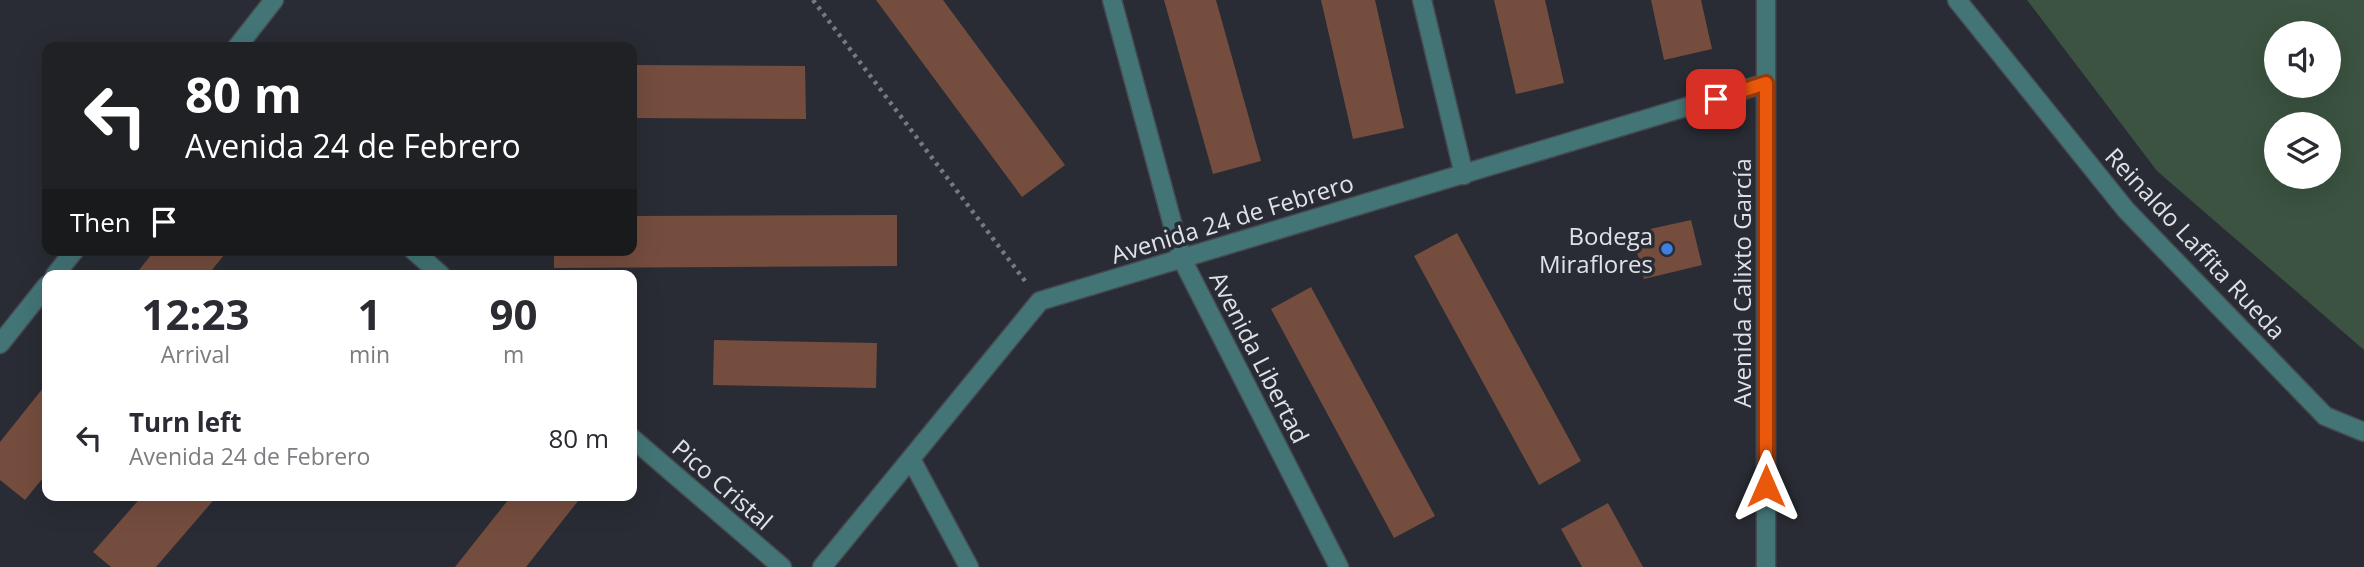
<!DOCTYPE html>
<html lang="en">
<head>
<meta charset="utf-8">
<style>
  :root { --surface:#fff; --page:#f7f7f7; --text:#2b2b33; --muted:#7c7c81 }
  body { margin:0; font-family:"Open Sans",sans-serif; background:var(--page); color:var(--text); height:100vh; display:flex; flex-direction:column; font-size:26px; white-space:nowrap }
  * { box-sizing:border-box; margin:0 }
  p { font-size:23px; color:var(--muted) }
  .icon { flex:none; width:38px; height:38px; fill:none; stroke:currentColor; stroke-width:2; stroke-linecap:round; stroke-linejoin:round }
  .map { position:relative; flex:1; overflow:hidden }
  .details { position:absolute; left:42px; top:270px; width:595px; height:231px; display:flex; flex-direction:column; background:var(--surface); border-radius:14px; box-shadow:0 7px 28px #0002 }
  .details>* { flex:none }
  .banner { position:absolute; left:42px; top:42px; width:595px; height:214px; border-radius:14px; box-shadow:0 7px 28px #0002; background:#202124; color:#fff; overflow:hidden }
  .tools { position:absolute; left:2264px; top:21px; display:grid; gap:14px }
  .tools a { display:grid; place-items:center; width:77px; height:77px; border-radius:50%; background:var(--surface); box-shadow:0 7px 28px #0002; font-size:35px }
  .pin { position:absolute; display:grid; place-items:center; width:60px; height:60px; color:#fff; margin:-30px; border-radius:14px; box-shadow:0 4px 10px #0006 }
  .me { position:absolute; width:77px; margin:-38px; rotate:0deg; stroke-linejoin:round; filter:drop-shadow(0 0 5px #0008) }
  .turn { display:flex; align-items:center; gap:24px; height:147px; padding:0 28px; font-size:32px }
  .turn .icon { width:91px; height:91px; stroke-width:2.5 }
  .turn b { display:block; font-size:49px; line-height:60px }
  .then { display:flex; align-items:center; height:66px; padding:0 28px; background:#0003; gap:14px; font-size:26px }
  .eta { display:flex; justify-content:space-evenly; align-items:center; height:119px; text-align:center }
  .eta b { font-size:42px; font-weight:700; line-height:49px }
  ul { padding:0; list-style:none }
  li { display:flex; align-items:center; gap:21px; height:98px; padding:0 28px }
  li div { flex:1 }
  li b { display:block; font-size:26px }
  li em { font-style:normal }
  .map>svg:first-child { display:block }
  .green { fill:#3b5340; fill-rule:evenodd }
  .building { fill:#754d3e }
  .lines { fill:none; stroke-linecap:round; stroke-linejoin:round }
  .minor-casing { stroke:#464951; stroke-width:21 }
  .path { stroke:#767980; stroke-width:4.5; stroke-dasharray:3.5 5; stroke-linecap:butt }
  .minor { stroke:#437576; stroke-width:18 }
  .route-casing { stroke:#983908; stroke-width:18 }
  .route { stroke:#ea580c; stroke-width:12 }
  .shop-dot { fill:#3f7fe0; stroke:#292c34; stroke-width:2.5 }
  .labels { text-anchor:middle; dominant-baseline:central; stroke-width:7; stroke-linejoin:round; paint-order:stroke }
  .street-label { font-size:24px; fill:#dfe1e7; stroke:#292c34 }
  .poi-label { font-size:24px; fill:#dfe1e7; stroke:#292c34; text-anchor:end }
</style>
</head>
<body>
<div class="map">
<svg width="2364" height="567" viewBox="0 0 2364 567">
  <rect width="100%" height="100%" fill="#292c34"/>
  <path class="green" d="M2027,0H2364V350L2157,171ZM2277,33H2329V86H2277ZM2277,124H2329V177H2277Z"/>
  <path class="building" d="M876,0H943L1065,165L1022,197Z
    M1164,0H1216L1261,161L1213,174Z
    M1321,0H1375L1404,128L1353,139Z
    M1494,0H1545L1564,83L1516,94Z
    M1651,0H1701L1712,49L1664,60Z
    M632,65L805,66L806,119L632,118Z
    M897,215V266L554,268V250H632V216Z
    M1691,220L1702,265L1644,279L1632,233Z
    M1457,233L1581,461L1539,485L1414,256Z
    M155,250H228L208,275H135Z
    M1311,287L1435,516L1394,538L1271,309Z
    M714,340L877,343L876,388L713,385Z
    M47,383V473L25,500L0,480V442Z
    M143,495H218L156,567H111L93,552Z
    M512,495H571L578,501L526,567H455Z
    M1608,503L1643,567H1582L1561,529Z"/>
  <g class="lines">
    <g class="minor-casing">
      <path id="minor" d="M1112,0L1182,259L1339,567
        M1422,0L1464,175
        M1957,0L2126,210L2325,416L2364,432
        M237,47L274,0
        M413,250L441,275
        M55,275L75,250
        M0,344L47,285
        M632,438L782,567
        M911,459L969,567
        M822,567L1040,301L1766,83
        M1766,567V0"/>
    </g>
    <path class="path" d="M813,0L1025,281"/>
    <use href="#minor" class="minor"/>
  </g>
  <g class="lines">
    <g class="route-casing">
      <path id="route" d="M1716,99L1766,83V486"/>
    </g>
    <use href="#route" class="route"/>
  </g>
  <circle class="shop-dot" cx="1667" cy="249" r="7"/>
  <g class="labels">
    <g class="street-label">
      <text transform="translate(1232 218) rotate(-17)">Avenida 24 de Febrero</text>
      <text transform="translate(2196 243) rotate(47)">Reinaldo Laffita Rueda</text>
      <text transform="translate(1741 283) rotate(-90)">Avenida Calixto García</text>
      <text transform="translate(1260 357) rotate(63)">Avenida Libertad</text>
      <text transform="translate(723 484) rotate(41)">Pico Cristal</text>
    </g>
    <g class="poi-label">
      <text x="1653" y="235">Bodega<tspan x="1653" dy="28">Miraflores</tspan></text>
    </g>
  </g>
</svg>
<div class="tools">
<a><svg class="icon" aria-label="sound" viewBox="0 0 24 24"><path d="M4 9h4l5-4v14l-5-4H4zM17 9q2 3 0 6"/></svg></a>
<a><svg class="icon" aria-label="layers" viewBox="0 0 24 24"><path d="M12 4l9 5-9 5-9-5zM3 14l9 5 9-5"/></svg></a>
</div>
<div class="pin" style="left:1716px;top:99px;background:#d93025"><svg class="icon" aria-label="arrive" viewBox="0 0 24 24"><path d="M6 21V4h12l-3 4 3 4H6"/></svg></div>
<svg class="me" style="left:1766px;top:486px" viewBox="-20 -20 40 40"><path d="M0-17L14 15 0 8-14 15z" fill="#ea580c" stroke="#fff" stroke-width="4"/></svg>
<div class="banner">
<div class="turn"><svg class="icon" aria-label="left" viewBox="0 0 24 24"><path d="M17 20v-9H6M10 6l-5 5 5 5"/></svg><div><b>80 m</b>Avenida 24 de Febrero</div></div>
<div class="then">Then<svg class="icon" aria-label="arrive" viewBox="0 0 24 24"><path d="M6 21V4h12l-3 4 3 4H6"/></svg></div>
</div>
<section class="details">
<div class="eta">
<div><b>12:23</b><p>Arrival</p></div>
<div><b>1</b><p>min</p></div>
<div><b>90</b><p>m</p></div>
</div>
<ul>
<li><svg class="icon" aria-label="left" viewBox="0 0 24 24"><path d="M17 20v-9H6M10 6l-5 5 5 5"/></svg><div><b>Turn left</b><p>Avenida 24 de Febrero</p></div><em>80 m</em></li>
</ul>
</section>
</div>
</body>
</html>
